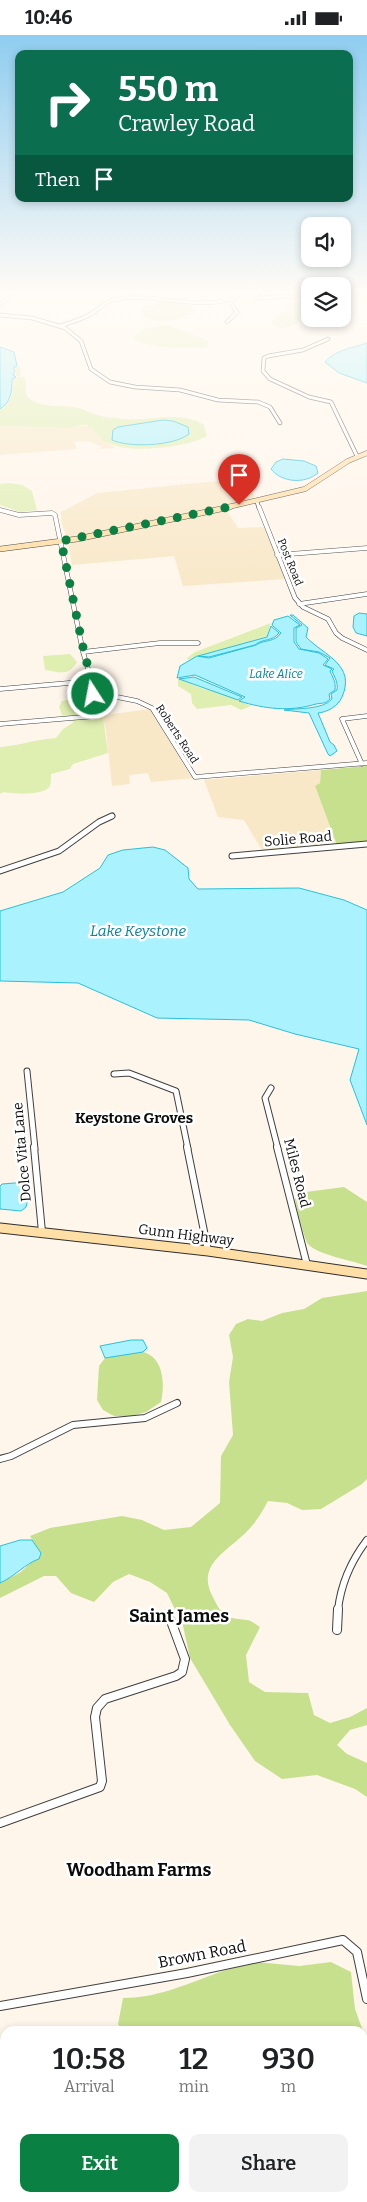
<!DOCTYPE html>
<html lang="en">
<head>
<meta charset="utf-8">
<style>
  :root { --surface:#fff; --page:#f2f2f2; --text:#202124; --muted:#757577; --accent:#0b8043 }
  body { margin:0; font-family:Bitter,serif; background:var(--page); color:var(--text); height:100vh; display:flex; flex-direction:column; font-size:19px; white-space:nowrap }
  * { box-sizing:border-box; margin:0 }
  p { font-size:16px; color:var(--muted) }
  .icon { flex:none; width:28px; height:28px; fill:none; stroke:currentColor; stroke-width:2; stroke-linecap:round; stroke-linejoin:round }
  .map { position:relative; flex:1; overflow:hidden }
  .drawer { position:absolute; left:0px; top:1991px; width:368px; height:176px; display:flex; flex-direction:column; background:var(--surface); border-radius:15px 15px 0 0; box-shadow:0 2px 8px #0003 }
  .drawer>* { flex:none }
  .guide { position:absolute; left:15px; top:15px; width:338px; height:152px; border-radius:10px; box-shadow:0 2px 8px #0003; background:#0b6e4f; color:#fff; overflow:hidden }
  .tools { position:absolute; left:301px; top:182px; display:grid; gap:10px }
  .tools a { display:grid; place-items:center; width:50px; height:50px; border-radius:10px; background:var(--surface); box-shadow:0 2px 8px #0003; font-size:25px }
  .pin { position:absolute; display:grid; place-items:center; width:42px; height:42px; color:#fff; margin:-51px -21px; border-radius:50% 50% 50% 0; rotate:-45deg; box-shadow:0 0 5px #0007 }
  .pin .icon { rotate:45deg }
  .me { position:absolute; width:55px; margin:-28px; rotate:349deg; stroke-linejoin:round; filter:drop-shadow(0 0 4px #0008) }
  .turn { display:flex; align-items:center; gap:18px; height:105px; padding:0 20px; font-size:22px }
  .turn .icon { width:65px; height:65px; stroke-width:2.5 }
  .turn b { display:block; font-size:35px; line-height:42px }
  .then { display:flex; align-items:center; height:48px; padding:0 20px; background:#0003; gap:10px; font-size:19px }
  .eta { display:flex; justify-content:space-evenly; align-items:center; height:85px; text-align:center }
  .eta b { font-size:30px; font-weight:600; line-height:35px }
  .button { display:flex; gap:10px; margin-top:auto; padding:10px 20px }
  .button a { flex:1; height:58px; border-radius:10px; background:var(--accent); color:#fff; font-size:20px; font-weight:600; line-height:58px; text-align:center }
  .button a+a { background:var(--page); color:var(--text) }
  .status { display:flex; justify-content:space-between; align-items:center; height:35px; padding:0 25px; background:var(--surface); direction:ltr }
  .status svg { height:14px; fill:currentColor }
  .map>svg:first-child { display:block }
  .farmland { fill:#f8e8c8 }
  .green { fill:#dfeeb1; fill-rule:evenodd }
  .forest { fill:#c7e08e }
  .water { fill:#aaf2fd; stroke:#29c0db }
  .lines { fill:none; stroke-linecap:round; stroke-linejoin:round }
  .street-far4-casing { stroke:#3f3f3f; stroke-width:4.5 }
  .street-far3-casing { stroke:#3f3f3f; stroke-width:5 }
  .street-far2-casing { stroke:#3f3f3f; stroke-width:7 }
  .street-far1-casing { stroke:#3f3f3f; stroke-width:8 }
  .street-casing { stroke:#3f3f3f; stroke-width:10 }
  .secondary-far2-casing { stroke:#2e2e2e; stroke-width:5.5 }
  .secondary-far1-casing { stroke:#2e2e2e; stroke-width:6 }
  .secondary-casing { stroke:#2e2e2e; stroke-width:11 }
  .street-far4 { stroke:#fff; stroke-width:3 }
  .street-far3 { stroke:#fff; stroke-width:4 }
  .street-far2 { stroke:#fff; stroke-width:5 }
  .street-far1 { stroke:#fff; stroke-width:6 }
  .street { stroke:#fff; stroke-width:8 }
  .secondary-far2 { stroke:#ffdfa6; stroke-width:4.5 }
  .secondary-far1 { stroke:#ffdfa6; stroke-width:5 }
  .secondary { stroke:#ffdfa6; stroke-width:9 }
  .route { stroke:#0b8043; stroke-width:9; stroke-dasharray:0 16.2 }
  .labels { text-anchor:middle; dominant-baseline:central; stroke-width:5; stroke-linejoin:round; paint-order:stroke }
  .far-street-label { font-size:11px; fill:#0c0c0c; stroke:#fff }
  .far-water-label { font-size:12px; font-style:italic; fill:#0a809b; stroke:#fff }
  .street-label { font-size:14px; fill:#0c0c0c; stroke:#fff }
  .water-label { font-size:15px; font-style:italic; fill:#0a809b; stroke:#fff }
  .neighbourhood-label { font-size:15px; font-weight:bold; fill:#0c0c0c; stroke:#fff }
  .near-street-label { font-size:16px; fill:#0c0c0c; stroke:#fff }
  .near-neighbourhood-label { font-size:18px; font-weight:bold; fill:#0c0c0c; stroke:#fff }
</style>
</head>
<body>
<div class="status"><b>10:46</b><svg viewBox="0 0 49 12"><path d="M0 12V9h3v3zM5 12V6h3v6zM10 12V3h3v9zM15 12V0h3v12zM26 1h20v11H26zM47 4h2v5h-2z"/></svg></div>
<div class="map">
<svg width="367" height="2167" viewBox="0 0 367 2167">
  <rect width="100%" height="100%" fill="#fff6eb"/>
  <path class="farmland" d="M255,254H310V260L260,264Z
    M79,390L92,392L107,408L116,413L97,414L103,412L87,406L74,407L77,414L0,420V391L56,393Z
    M248,443L256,466L68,504L62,490L61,477L97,458Z
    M226,474L238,493L265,492L285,544L183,551L174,521L72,530L68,506Z
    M150,674L190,740L195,743L151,747L148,738L129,740L130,749L112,751L106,695L103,683L98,681Z
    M321,735L320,748L315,751L337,810L263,817L244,785L218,782L204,745Z"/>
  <path class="green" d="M159,267L179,268L190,271L195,275V277C177,286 163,289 143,282L142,277L144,270H154Z
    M296,267H310V281C297,286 287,299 273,290L272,286L287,274L289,269Z
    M168,290L204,304L209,308L206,313C180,312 156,316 132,303L147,293Z
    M16,322L21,336L20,342H24C28,349 23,358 29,363C39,373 60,370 74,372C81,373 88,377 95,379C103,383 116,383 125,384C152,386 180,375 204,390L207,401C186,413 129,419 108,408C97,403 94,388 79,390C76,391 72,393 68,393L0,391V375C12,368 14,357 13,344L18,342L14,339L17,335L15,333L19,331ZM163,385L173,386L171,406L143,409H127L118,392Z
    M9,448L22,450L32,456L37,475L20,477L0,470V449Z
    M271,588L267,601L214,618L196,621L188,625L187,623L195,617Z
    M70,619L77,627C68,642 59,637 45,635L43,621Z
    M178,644L204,654L220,657L251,671L241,675L231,670L197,674L192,668L191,659L178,651Z
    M73,664C84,666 92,667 94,680L66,682L62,680L59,672L62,666Z
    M98,681L103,682L108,718L73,729L70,734L51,739C51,742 51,748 50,751C45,761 12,759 3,757L0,759V712C19,711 36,704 56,703L63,694L74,687L70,684Z"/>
  <path class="forest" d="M367,731V807L337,810L315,751L320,748L321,735Z
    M344,1152L367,1167V1231C354,1226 315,1219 308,1209C304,1204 296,1171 295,1164L306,1157Z
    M367,1256V1444L362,1449L321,1474L302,1475L287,1468L268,1466C261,1479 253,1492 241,1502C221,1520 196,1533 214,1564C216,1568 218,1573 222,1577C230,1585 236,1583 246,1585C251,1585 255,1589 260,1592L246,1620L249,1647L265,1657L308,1658L314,1680L330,1688L350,1682L367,1673V1690L350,1695L337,1710L347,1719L367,1728V1762L355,1754L317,1740L282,1744L255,1726L230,1690L190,1623L183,1591L167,1558L150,1547L129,1539L113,1547L94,1567L71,1558L56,1541H44L0,1563V1548L21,1537L40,1518L30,1501L50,1493L122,1481L142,1485L164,1495L191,1492L220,1468L221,1421L233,1400L229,1347L233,1322L229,1300L236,1289L248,1284L262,1286L282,1278L304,1274L322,1263Z
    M143,1317C164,1322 165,1350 161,1367L146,1377L131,1381H114L103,1375L97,1365L99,1331L105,1323Z
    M256,1927L299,1931L331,1927L351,1937L355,1974L367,2007V2167H147V2163L362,2162V1996H122L118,1989L123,1963C155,1963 182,1951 212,1940C226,1934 242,1931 256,1927Z"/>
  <path class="water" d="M367,308V348L339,338L325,327C336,314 353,313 367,308Z
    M0,312L14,317L17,331L13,333L15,335L13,340L16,342L12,344C12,357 11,367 0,374Z
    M163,385L173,386L188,392L189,399C174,411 129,413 112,405L113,395L118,392Z
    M283,424L304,426L316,431L318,438C305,449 282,448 271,434L276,427Z
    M359,578L367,579V601L356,598L353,592L354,581Z
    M290,580H293L308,593L306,602C325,621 356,630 342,662C338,671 328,677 318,678L330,707L334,710L337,716L330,721L328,719L309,678L284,675C297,673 323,675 332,664L331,659L337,655C338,647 335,643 332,636L334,634L325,630L330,623L319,617L301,614L296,607V593L302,590Z
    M288,581L300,590L294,593V607L299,614L319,618L328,624L323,630L332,634L330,636C333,643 336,647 335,655L329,659L330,664C325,669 322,668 316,669C290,677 265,674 239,666L245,662L195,640L177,643L180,631L197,621L209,623L256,610C265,604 274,608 281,598L272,590L274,585Z
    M271,591L279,598C272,607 263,603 255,610L209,622L198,621L267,602Z
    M194,642L242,662L238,665L179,644Z
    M153,812L165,815L188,833L189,844L198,854L299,853L344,865L367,875V1090L350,1045L359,1014L295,999L249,985L157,983L78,948L0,946V876L63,857L100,833L108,820L123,815Z
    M27,1147L31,1151L26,1172L21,1176L0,1174V1151L2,1149Z
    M131,1305H143L147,1313L143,1317L105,1323L100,1311Z
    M20,1505H32L41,1518L39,1524C26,1528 14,1542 0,1548V1511Z"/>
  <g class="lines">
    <g class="street-far4-casing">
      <path id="street-far4" d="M253,254L257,262L262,263L310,260
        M342,258L367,257
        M0,270L11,261L10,254
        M0,280L32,283L65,293L81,306L91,334L110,347L135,352L180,355L218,365L258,367L270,372L280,388
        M227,287L237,277L230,267
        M60,291C69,288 80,285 89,280C101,274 103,266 118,264C157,257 211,280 243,258V254
        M328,304L303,315L268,321L264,323L263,336L270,344L309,362L331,367L357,421
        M257,467L259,473"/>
    </g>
    <g class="street-far3-casing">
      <path id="street-far3" d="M259,472L295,563L303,572L328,584L336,598L342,603L367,615
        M0,475L19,480L52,478L55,480L83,617L94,654L112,661L137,666L152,673L195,742L367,728
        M277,520L367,513
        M299,569L367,559
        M83,617L160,608H198
        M0,654L92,646
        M0,689L96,681L94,654
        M362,729L342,684L367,681"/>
    </g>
    <g class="street-far2-casing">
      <path id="street-far2" d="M232,821L367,809
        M0,836L59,816L99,787L112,781
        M27,1036L35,1114
        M114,1039L129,1038L176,1056L188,1114
        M271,1053L265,1063L278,1114"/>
    </g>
    <g class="street-far1-casing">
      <path id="street-far1" d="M34,1112L42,1197
        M187,1112L208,1216
        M277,1112L307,1230
        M0,1424L11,1421L73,1390L145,1383L177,1368
        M338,1575C341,1548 351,1526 367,1505"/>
    </g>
    <g class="street-casing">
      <path id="street" d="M337,1595L338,1574
        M0,1788L100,1752L102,1746L95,1682L97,1673L105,1664L176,1641L182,1637L185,1624L171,1586
        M0,1971L187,1938L343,1905L357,1917L367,1964
        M0,2132L3,2167"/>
    </g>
    <g class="secondary-far2-casing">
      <path id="secondary-far2" d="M224,473L305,454L348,426L367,418"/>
    </g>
    <g class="secondary-far1-casing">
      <path id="secondary-far1" d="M0,514L77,504L230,472"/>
    </g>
    <g class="secondary-casing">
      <path id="secondary" d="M0,1193L208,1216L367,1239"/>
    </g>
    <use href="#street-far4" class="street-far4"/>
    <use href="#street-far3" class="street-far3"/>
    <use href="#street-far2" class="street-far2"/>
    <use href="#street-far1" class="street-far1"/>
    <use href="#street" class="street"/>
    <use href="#secondary-far2" class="secondary-far2"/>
    <use href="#secondary-far1" class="secondary-far1"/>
    <use href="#secondary" class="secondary"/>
  </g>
  <linearGradient id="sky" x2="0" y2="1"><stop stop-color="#8fcdf0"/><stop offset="0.46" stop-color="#fffbf6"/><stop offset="1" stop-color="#fffbf6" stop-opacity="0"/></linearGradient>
  <rect width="367" height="557" fill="url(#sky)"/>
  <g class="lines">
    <path class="route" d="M93,659L94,654L84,617L61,506L239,470"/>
  </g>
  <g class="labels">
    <g class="far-street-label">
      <text transform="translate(290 527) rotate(68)">Post Road</text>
      <text transform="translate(177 699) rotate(57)">Roberts Road</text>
    </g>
    <g class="far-water-label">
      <text x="276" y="639">Lake Alice</text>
    </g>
    <g class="street-label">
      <text transform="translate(298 804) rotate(-5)">Solie Road</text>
      <text transform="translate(22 1117) rotate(-95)">Dolce Vita Lane</text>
      <text transform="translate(297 1138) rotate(76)">Miles Road</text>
      <text transform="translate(186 1200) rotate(7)">Gunn Highway</text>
    </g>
    <g class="water-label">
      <text x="138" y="896">Lake Keystone</text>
    </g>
    <g class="neighbourhood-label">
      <text x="134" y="1083">Keystone Groves</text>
    </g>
    <g class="near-street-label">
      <text transform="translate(202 1919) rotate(-11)">Brown Road</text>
    </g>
    <g class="near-neighbourhood-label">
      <text x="179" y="1581">Saint James</text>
      <text x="139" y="1835">Woodham Farms</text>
    </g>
  </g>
</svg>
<div class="tools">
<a><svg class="icon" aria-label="sound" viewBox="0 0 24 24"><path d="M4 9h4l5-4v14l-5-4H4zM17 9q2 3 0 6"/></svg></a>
<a><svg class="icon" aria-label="layers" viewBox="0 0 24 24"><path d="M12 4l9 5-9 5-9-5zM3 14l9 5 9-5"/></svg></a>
</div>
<div class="pin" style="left:239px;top:470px;background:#d93025"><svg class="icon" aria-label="arrive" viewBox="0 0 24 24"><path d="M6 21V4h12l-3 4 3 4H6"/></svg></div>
<svg class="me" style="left:93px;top:659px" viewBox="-20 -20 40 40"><circle r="17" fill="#0b8043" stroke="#fff" stroke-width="3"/><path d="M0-11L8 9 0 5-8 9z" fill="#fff"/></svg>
<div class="guide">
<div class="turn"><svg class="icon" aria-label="right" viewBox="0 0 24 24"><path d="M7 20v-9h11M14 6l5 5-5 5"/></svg><div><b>550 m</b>Crawley Road</div></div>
<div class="then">Then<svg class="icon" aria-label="arrive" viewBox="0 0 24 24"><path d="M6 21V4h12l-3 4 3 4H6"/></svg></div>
</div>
<section class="drawer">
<div class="eta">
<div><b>10:58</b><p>Arrival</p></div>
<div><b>12</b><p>min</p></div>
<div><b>930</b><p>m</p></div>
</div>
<div class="button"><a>Exit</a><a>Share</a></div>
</section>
</div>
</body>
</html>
